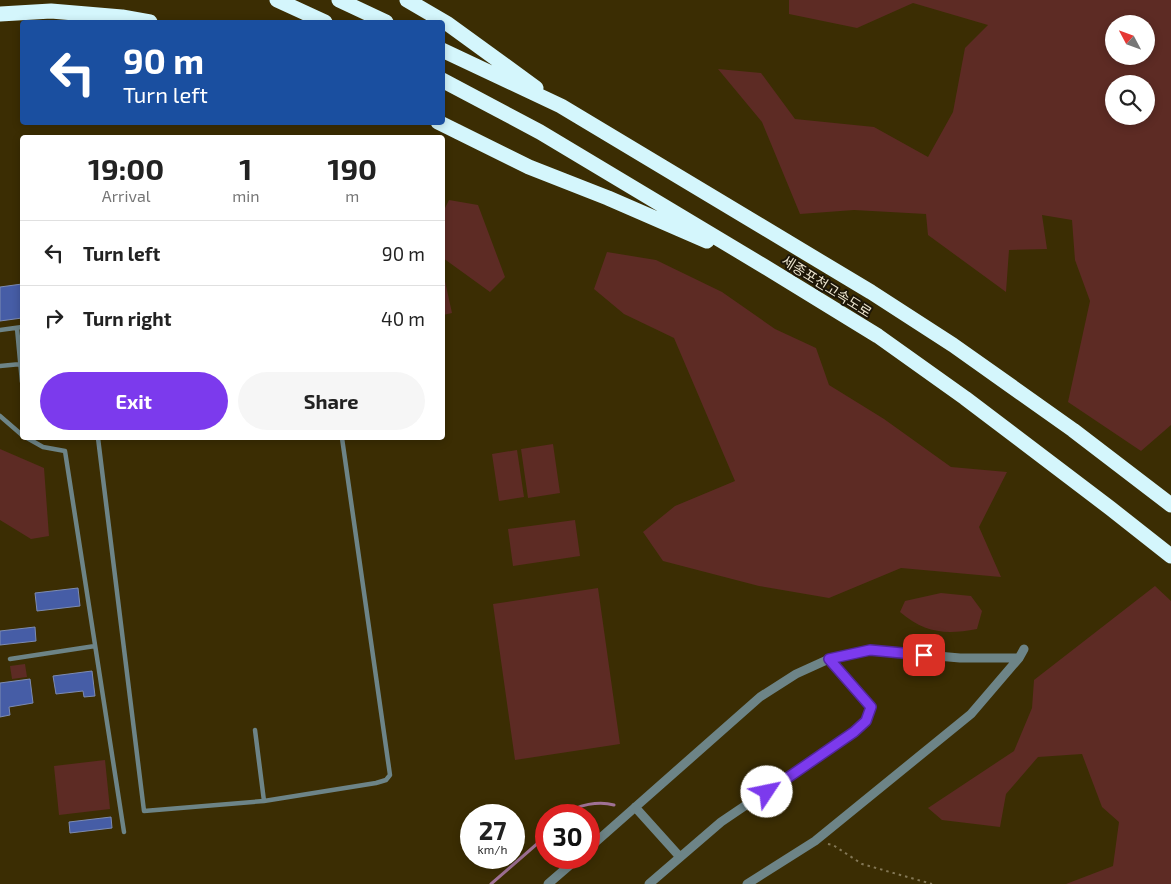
<!DOCTYPE html>
<html lang="en">
<head>
<meta charset="utf-8">
<style>
  :root { --surface:#fff; --page:#f6f6f6; --text:#222; --muted:#767676; --line:#e0e0e0; --accent:#7c3aed }
  body { margin:0; font-family:"Exo 2","Noto Sans KR",sans-serif; background:var(--page); color:var(--text); height:100vh; display:flex; flex-direction:column; font-size:19px; white-space:nowrap }
  * { box-sizing:border-box; margin:0 }
  p { font-size:16px; color:var(--muted) }
  .icon { flex:none; width:28px; height:28px; fill:none; stroke:currentColor; stroke-width:2; stroke-linecap:round; stroke-linejoin:round }
  .map { position:relative; flex:1; overflow:hidden }
  .details { position:absolute; left:20px; top:135px; width:425px; height:305px; display:flex; flex-direction:column; background:var(--surface); border-radius:5px; box-shadow:0 2px 8px #0003 }
  .details>* { flex:none }
  .hud { position:absolute; left:20px; top:20px; width:425px; height:105px; border-radius:5px; box-shadow:0 2px 8px #0003; background:#1a4fa0; color:#fff; overflow:hidden }
  .needle { width:32px; rotate:311deg }
  .fabs { position:absolute; left:1105px; top:15px; display:grid; gap:10px }
  .fabs a { display:grid; place-items:center; width:50px; height:50px; border-radius:50%; background:var(--surface); box-shadow:0 2px 8px #0003; font-size:25px }
  .speed { position:absolute; left:460px; top:804px; display:flex; gap:10px; font-size:25px; font-weight:700; text-align:center }
  .speed>* { display:grid; place-content:center; width:65px; height:65px; border-radius:50%; background:var(--surface); box-shadow:0 2px 8px #0003; line-height:1 }
  .speed small { font-size:12px; font-weight:400 }
  .speed .limit { border:8px solid #d22; background:#fff; color:#111 }
  .pin { position:absolute; display:grid; place-items:center; width:42px; height:42px; color:#fff; margin:-21px; border-radius:10px; box-shadow:0 2px 8px #0006 }
  .me { position:absolute; width:55px; margin:-28px; rotate:56deg; stroke-linejoin:round; filter:drop-shadow(0 0 4px #0008) }
  .turn { display:flex; align-items:center; gap:18px; height:105px; padding:0 20px; font-size:22px }
  .turn .icon { width:65px; height:65px; stroke-width:2.5 }
  .turn b { display:block; font-size:35px; line-height:42px }
  .eta { display:flex; justify-content:space-evenly; align-items:center; height:85px; text-align:center }
  .eta b { font-size:30px; font-weight:700; line-height:35px }
  .action { display:flex; gap:10px; margin-top:auto; padding:10px 20px }
  .action a { flex:1; height:58px; border-radius:30px; background:var(--accent); color:#fff; font-size:20px; font-weight:700; line-height:58px; text-align:center }
  .action a+a { background:var(--page); color:var(--text) }
  ul { padding:0; list-style:none }
  li { display:flex; align-items:center; gap:15px; height:65px; padding:0 20px; border-top:1px solid var(--line) }
  li div { flex:1 }
  li b { display:block; font-size:19px }
  li em { font-style:normal }
  .map>svg:first-child { display:block }
  .green { fill:#5d2b24; fill-rule:evenodd }
  .lines { fill:none; stroke-linecap:round; stroke-linejoin:round }
  .stream { stroke:#a07195; stroke-width:3 }
  .building { fill:#465da6; stroke:#7d8bb1 }
  .path { stroke:#837756; stroke-width:2; stroke-dasharray:2.5 4; stroke-linecap:butt }
  .lane { stroke:#6d8487; stroke-width:4.5 }
  .street { stroke:#6d8487; stroke-width:9 }
  .highway { stroke:#d4f6fc; stroke-width:15 }
  .route-casing { stroke:#51269a; stroke-width:12 }
  .route { stroke:#7c3aed; stroke-width:9 }
  .labels { text-anchor:middle; dominant-baseline:central; stroke-width:4; stroke-linejoin:round; paint-order:stroke }
  .street-label { font-size:14px; fill:#ece4ce; stroke:#1d1607 }
</style>
</head>
<body>
<div class="map">
<svg width="1171" height="884" viewBox="0 0 1171 884">
  <rect width="100%" height="100%" fill="#3b2d03"/>
  <path class="green" d="M789,0H1171V425L1141,451L1068,402L1090,301L1075,260L1072,220L1042,215L1047,249L1009,250L1006,292L928,235L926,214L854,210L800,214L762,122L718,69L761,73L795,119L874,127L928,157L953,112L965,48L988,25L913,3L857,28L789,14ZM1114,24H1146V56H1114ZM1114,84H1146V116H1114Z
    M449,200L478,205L505,277L490,292L443,258V212Z
    M607,252L656,260L722,292L775,329L816,348L829,385L884,419L951,467L1007,472L979,527L1001,577L901,568L829,598L759,586L663,561L643,532L675,506L735,481L674,338L624,314L594,289Z
    M442,268L452,313L443,315H442Z
    M553,444L560,493L528,498L521,449Z
    M0,449L44,468L49,536L31,539L0,520Z
    M517,450L524,497L499,501L492,454Z
    M575,520L580,556L513,566L508,529Z
    M1155,586L1171,601V884H1066L1113,866L1119,822L1102,807L1082,754L1038,757L1006,794L1000,827L942,820L928,808L1014,751L1032,708L1034,680Z
    M598,588L620,744L515,760L493,604Z
    M941,593L971,596L982,611L977,629C945,635 925,633 900,612L905,601Z
    M25,664L27,677L12,679L10,666Z
    M105,760L110,809L59,815L54,766Z"/>
  <g class="lines">
    <path class="stream" d="M566,815C576,804 600,801 614,805
      M491,884L546,836"/>
  </g>
  <path class="building" d="M22,284V318L0,321V287Z
    M78,588L80,606L37,611L35,593Z
    M35,627L36,641L0,645V631Z
    M92,671L95,696L84,697L83,691L56,694L53,676Z
    M30,679L33,703L9,707L10,715L0,717V683Z
    M111,817L112,828L70,833L69,822Z"/>
  <g class="lines">
    <path class="path" d="M828,844L833,845L862,864L932,884"/>
    <path class="lane" d="M17,328L22,382
      M0,330L22,327
      M0,366L21,364
      M0,416L22,435
      M27,438L43,447L65,451L124,832
      M98,438L144,811L264,801L376,783L386,780L390,775L342,438
      M10,659L95,646
      M255,730L264,801"/>
    <path class="street" d="M635,807L680,857
      M589,848L760,697L796,674L829,659L870,650L960,658H1019
      M548,884L578,858
      M649,884L721,822L854,732L866,721L871,707L829,659
      M747,884L815,841L971,714L1019,658L1024,649"/>
    <path class="highway" d="M277,0L325,22
      M339,0L386,22
      M407,0L448,24L536,88
      M0,14L51,11L122,17L150,22
      M442,50L561,106L871,292L953,345L1073,430L1171,505
      M442,80L540,132L762,265L878,336L965,398L1110,508L1171,556
      M438,122L529,167L608,198L707,241"/>
  </g>
  <g class="lines">
    <g class="route-casing">
      <path id="route" d="M767,792L854,732L866,721L871,707L829,659L870,650L924,655"/>
    </g>
    <use href="#route" class="route"/>
  </g>
  <g class="labels">
    <g class="street-label">
      <text transform="translate(827 286) rotate(32)">세종포천고속도로</text>
    </g>
  </g>
</svg>
<div class="fabs">
<a><svg class="needle" viewBox="-14 -14 28 28"><path d="M0-13l5 13h-10z" fill="#e53935"/><path d="M0 13l5-13h-10z" fill="#767676"/></svg></a>
<a><svg class="icon" aria-label="search" viewBox="0 0 24 24"><circle cx="10" cy="10" r="6"/><path d="M15 15l6 6"/></svg></a>
</div>
<div class="speed"><div>27<small>km/h</small></div><div class="limit">30</div></div>
<div class="pin" style="left:924px;top:655px;background:#d93025"><svg class="icon" aria-label="arrive" viewBox="0 0 24 24"><path d="M6 21V4h12l-3 4 3 4H6"/></svg></div>
<svg class="me" style="left:767px;top:792px" viewBox="-20 -20 40 40"><circle r="19" fill="#fff"/><path d="M0-13L10 11 0 6-10 11z" fill="#7c3aed"/></svg>
<div class="hud">
<div class="turn"><svg class="icon" aria-label="left" viewBox="0 0 24 24"><path d="M17 20v-9H6M10 6l-5 5 5 5"/></svg><div><b>90 m</b>Turn left</div></div>
</div>
<section class="details">
<div class="eta">
<div><b>19:00</b><p>Arrival</p></div>
<div><b>1</b><p>min</p></div>
<div><b>190</b><p>m</p></div>
</div>
<ul>
<li><svg class="icon" aria-label="left" viewBox="0 0 24 24"><path d="M17 20v-9H6M10 6l-5 5 5 5"/></svg><div><b>Turn left</b></div><em>90 m</em></li>
<li><svg class="icon" aria-label="right" viewBox="0 0 24 24"><path d="M7 20v-9h11M14 6l5 5-5 5"/></svg><div><b>Turn right</b></div><em>40 m</em></li>
</ul>
<div class="action"><a>Exit</a><a>Share</a></div>
</section>
</div>
</body>
</html>
